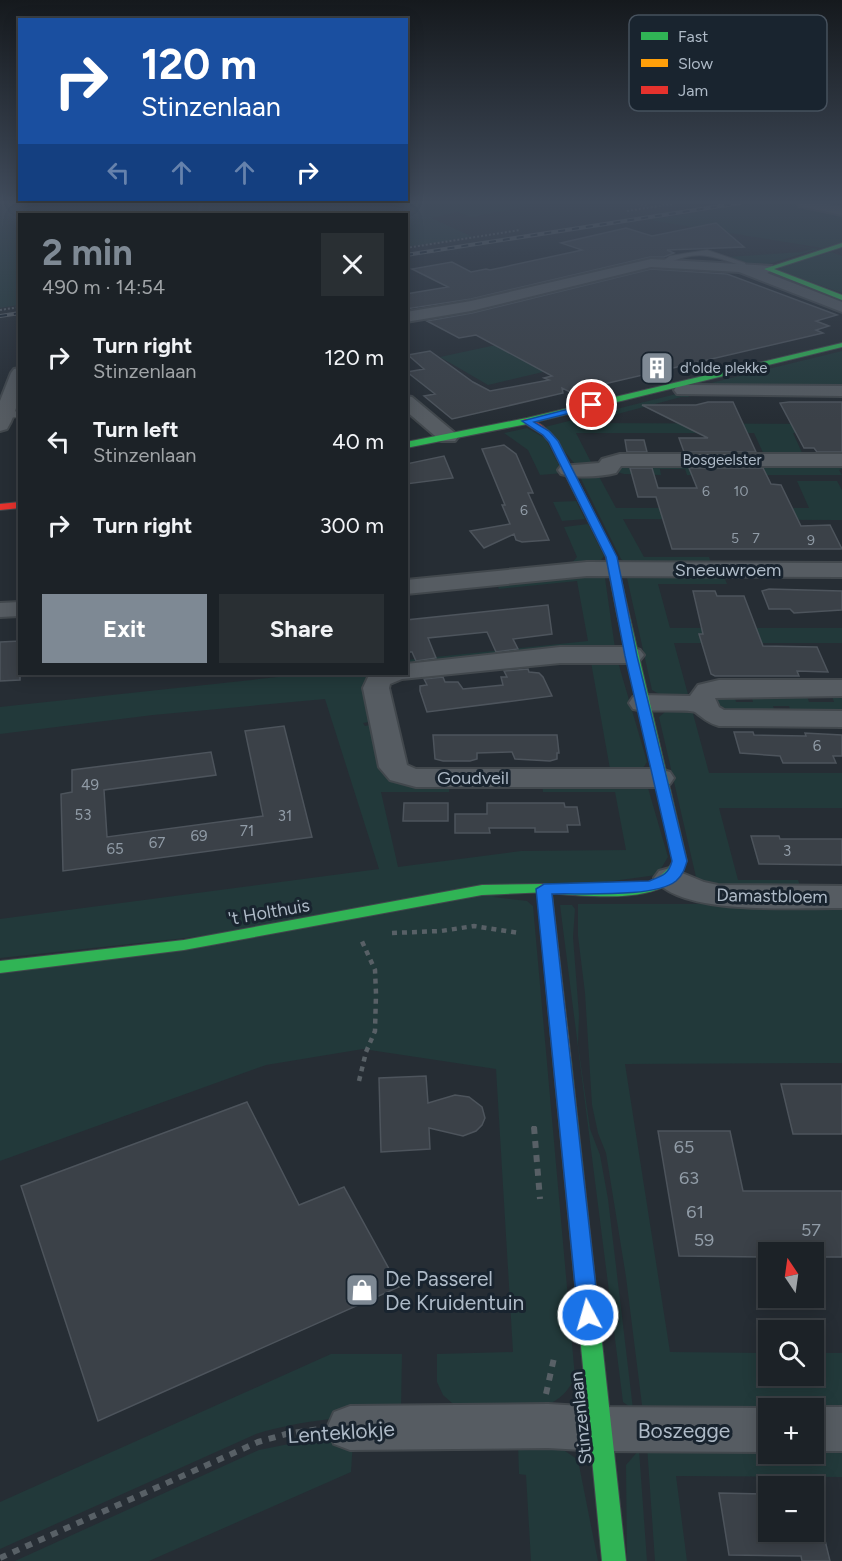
<!DOCTYPE html>
<html lang="en">
<head>
<meta charset="utf-8">
<style>
  :root { --surface:#1c2227; --page:#292f33; --text:#f1f3f6; --muted:#a0a4a7; --line:#3a3f44; --accent:#7e8994 }
  body { margin:0; font-family:Figtree,sans-serif; background:var(--page); color:var(--text); height:100vh; display:flex; flex-direction:column; font-size:22px; white-space:nowrap }
  * { box-sizing:border-box; margin:0 }
  p { font-size:20px; color:var(--muted) }
  .icon { flex:none; width:33px; height:33px; fill:none; stroke:currentColor; stroke-width:2; stroke-linecap:round; stroke-linejoin:round }
  .map { position:relative; flex:1; overflow:hidden }
  .drawer { position:absolute; left:18px; top:213px; width:390px; height:462px; display:flex; flex-direction:column; background:var(--surface); border-radius:0px; box-shadow:0 3px 15px #0003,0 0 0 2px var(--line) }
  .drawer>* { flex:none }
  .guide { position:absolute; left:18px; top:18px; width:390px; height:183px; border-radius:0px; box-shadow:0 3px 15px #0003,0 0 0 2px var(--line); background:#1a4fa0; color:#fff; overflow:hidden }
  .needle { width:39px; rotate:347deg }
  .buttons { position:absolute; left:758px; top:1242px; display:grid; gap:12px }
  .buttons a { display:grid; place-items:center; width:66px; height:66px; border-radius:0px; background:var(--surface); box-shadow:0 3px 15px #0003,0 0 0 2px var(--line); font-size:30px }
  .pin { position:absolute; display:grid; place-items:center; width:51px; height:51px; color:#fff; margin:-26px; border:3px solid #fff; border-radius:50%; box-shadow:0 2px 6px #0007 }
  .me { position:absolute; width:66px; margin:-33px; rotate:354deg; stroke-linejoin:round; filter:drop-shadow(0 0 4px #0008) }
  .turn { display:flex; align-items:center; gap:21px; height:126px; padding:0 24px; font-size:27px }
  .turn .icon { width:78px; height:78px; stroke-width:2.5 }
  .turn b { display:block; font-size:42px; line-height:51px }
  .lanes { display:flex; align-items:center; height:57px; padding:0 24px; background:#0003; justify-content:center; gap:30px; direction:ltr }
  .lanes .off { opacity:.35 }
  .round { display:grid; place-items:center; flex:none; width:63px; height:63px; border-radius:0px; background:var(--page) }
  .headline { display:flex; align-items:center; justify-content:space-between; height:102px; padding:0 24px }
  h1 { font-size:36px; font-weight:700; line-height:45px; color:var(--accent) }
  .button { display:flex; gap:12px; margin-top:auto; padding:12px 24px }
  .button a { flex:1; height:69px; border-radius:0px; background:var(--accent); color:#fff; font-size:24px; font-weight:700; line-height:69px; text-align:center }
  .button a+a { background:var(--page); color:var(--text) }
  ul { padding:0; list-style:none }
  li { display:flex; align-items:center; gap:18px; height:84px; padding:0 24px }
  li div { flex:1 }
  li b { display:block; font-size:22px }
  li em { font-style:normal }
  .map>svg:first-child { display:block }
  .green { fill:#22393a }
  .lines { fill:none; stroke-linecap:round; stroke-linejoin:round }
  .stream { stroke:#2f465d; stroke-width:4 }
  .building { fill:#3b4148; stroke:#4d545c; stroke-width:1.5 }
  .lane-casing { stroke:#42484d; stroke-width:2 }
  .street-casing { stroke:#42484d; stroke-width:4 }
  .fast-casing { stroke:#42484d; stroke-width:2 }
  .slow-casing { stroke:#42484d; stroke-width:2 }
  .jam-casing { stroke:#42484d; stroke-width:2 }
  .path-far2 { stroke:#586066; stroke-width:2; stroke-dasharray:2 2; stroke-linecap:butt }
  .path-far1 { stroke:#586066; stroke-width:4.5; stroke-dasharray:5 5; stroke-linecap:butt }
  .path { stroke:#586066; stroke-width:6; stroke-dasharray:7 7; stroke-linecap:butt }
  .lane { fill:#565c62; fill-rule:evenodd }
  .street { fill:#565c62; fill-rule:evenodd }
  .fast { fill:#30b455; fill-rule:evenodd }
  .slow { fill:#ff9f0a; fill-rule:evenodd }
  .jam { fill:#e5322d; fill-rule:evenodd }
  .rail-casing { stroke:#596066; stroke-width:4 }
  .rail { stroke:#19242f; stroke-width:2; stroke-dasharray:7; stroke-linecap:butt }
  .route { fill:#1a73e8; stroke:#114b97; stroke-width:1.5 }
  .labels { text-anchor:middle; dominant-baseline:central; stroke-width:6; stroke-linejoin:round; paint-order:stroke }
  .far-number-label { font-size:14px; fill:#919ca7 }
  .far-poi-label { font-size:15px; fill:#aebac7; stroke:#19242f; text-anchor:start }
  .far-street-label { font-size:15px; fill:#aebac7; stroke:#19242f }
  .number-label { font-size:15px; fill:#919ca7 }
  .street-label { font-size:18px; fill:#aebac7; stroke:#19242f }
  .near-number-label { font-size:18px; fill:#919ca7 }
  .near-poi-label { font-size:21px; fill:#aebac7; stroke:#19242f; text-anchor:start }
  .near-street-label { font-size:21px; fill:#aebac7; stroke:#19242f }
  .key { fill:#19242f; stroke:#46515d; stroke-width:1.5 }
  .key-label { font-size:16px; fill:#aebac7 }
</style>
</head>
<body>
<div class="map">
<svg width="842" height="1561" viewBox="0 0 842 1561">
  <rect width="100%" height="100%" fill="#262d34"/>
  <path class="green" d="M0,203H512L535,205L472,217L458,212L431,218L473,237L407,247L406,214H20L19,305L0,308Z
    M757,203H799L842,212V242L822,248L649,220Z
    M779,243L818,249L762,266H754L727,257L801,252L813,249Z
    M831,252L842,256V293L778,270L783,266Z
    M505,343L547,371L488,385L440,357Z
    M842,351V386H718L711,383Z
    M680,393H687L689,397H681L584,423L842,424V433H793L804,457H765L754,433H576L593,466L574,463L545,427Z
    M527,428L545,438L563,473L540,475L528,450L504,433Z
    M640,463L641,468H648L647,463H695L697,468H723L721,463H769L772,468H785L783,463H814L817,468H830L828,463H842V469L839,470L842,475H687L685,469H660L661,475L624,474L617,472L615,466Z
    M596,471L616,508H809L797,481H837L842,490V520L623,519L644,557H709L712,566L626,563L621,559L580,477Z
    M576,501L585,519L562,521L553,502Z
    M588,524L604,556L599,563L570,565L577,557L564,527Z
    M583,573L605,578L615,648L407,668L406,660L588,641L577,581L499,589L496,582Z
    M723,574L727,584H658L670,628H842V643H674L689,698C675,697 664,698 652,690L627,578L633,575Z
    M591,662H618L647,762L641,771L610,769Z
    M306,674H379L374,676L375,721L363,723L365,726L375,724L385,766L449,783V792H381L398,867L521,851L626,850L615,792H543L542,783L639,784L648,788L668,857L657,875L185,938L0,958V919L379,869L325,699L153,715L0,734V707Z
    M734,693L736,702H753L751,693H806L809,702H834L831,693H842V715H792L789,706H773L776,715L721,714L712,696Z
    M675,710H692L709,773H842V808H719L738,880H798L802,891C774,891 716,898 696,877L659,717L665,712Z
    M485,896L527,901L533,906L575,1377C567,1394 558,1401 540,1408L459,1406L452,1403L443,1395L437,1382V1354L513,1352L496,1069L363,1049L266,1065L0,1161V973Z
    M578,904H842V1063L625,1064L670,1352L768,1353V1376H813V1353H842V1415L813,1408L643,1413L626,1277L606,1153L598,1133L592,1105L585,993L578,936Z
    M560,905H572L575,909L573,937L579,1015L578,1045L590,1129L600,1155L608,1199L633,1409L623,1402Z
    M331,1354H402L401,1409C353,1418 303,1419 256,1434L0,1549V1502Z
    M349,1436L353,1441L351,1472L149,1561H15L259,1450L319,1438Z
    M768,1442V1454H813V1443H842V1477L676,1476L687,1561H655L647,1446Z
    M518,1444L561,1448L578,1460L598,1561H531L526,1475L519,1474Z
    M639,1450L647,1561H627L626,1465Z"/>
  <g class="lines">
    <path class="stream" d="M199,214L201,203"/>
  </g>
  <path class="building" d="M716,223L744,247L667,250L674,253L664,257H650L471,299L406,309V294L448,287L412,269L452,262L471,272L486,269L490,270L582,250L561,243L626,228L652,236Z
    M651,269L727,274L837,315L816,321L829,326L816,330L823,333L570,392L562,388L563,393L452,419L424,396L435,394L407,372L424,369L408,355L430,351L473,382L490,391L549,380L544,378L552,376L476,335L459,338L427,321L472,313Z
    M708,402H733L756,452H684L679,438H708L642,405H696Z
    M789,402H842V452H817L814,448H804L780,403Z
    M625,440H644L647,452H627Z
    M504,445L516,454L533,493H528L549,540L522,542L516,540L514,534L484,548L470,531L510,524L502,505H505L482,449Z
    M444,456L453,478L406,484V464Z
    M630,468H652L658,488H697L689,468H763L771,484L781,485L801,526L830,525L842,549H672L656,497H638Z
    M769,589L842,591V610L794,613L790,609H769L762,591Z
    M693,591H715L717,596H744L763,646L817,647L828,672L797,671L799,676H715L711,674L699,634H703Z
    M548,605L552,634L513,639L518,649L496,652L487,632L428,638L436,658L416,661L412,652H406V620Z
    M20,641V680L0,681V642Z
    M528,669L529,672L539,673L543,677L552,696L427,712L420,691V686L427,685L424,679L443,677L445,682H458L463,689L503,685L501,677H507L504,671Z
    M284,726L312,837L63,871L61,794L72,792V770L211,752L216,775L104,790L107,837L263,816L245,731Z
    M734,732H753L754,735L806,736L805,733L842,735V756H833L836,763H783L780,756L740,753Z
    M433,735H557L559,753H557V759L550,761L515,759L512,752L477,753V759L470,761H443L435,759Z
    M404,803H448V821H403Z
    M487,803H564L565,807H577L580,825H567L568,832H535V828H489L490,833H455V814H487Z
    M751,836H779L780,839H842V865L759,864Z
    M426,1076L428,1103L455,1095L469,1097L482,1107L485,1118L482,1125L476,1131L463,1136L429,1128L430,1149L381,1152L379,1078Z
    M781,1084H842V1134H793Z
    M247,1102L299,1205L344,1187L399,1287L98,1421L21,1186Z
    M658,1131H730L743,1191H842V1257H813V1252H768V1257L679,1256Z
    M719,1493L768,1494V1532H823L830,1561H802L801,1556L729,1555Z"/>
  <g class="lines">
    <g class="lane-casing">
      <path id="lane" d="M707,250L745,263L747,268L742,269L740,265C706,254 697,250 663,265L660,263L670,256Z
        M20,411V417L4,418L0,416L4,412Z"/>
    </g>
    <g class="street-casing">
      <path id="street" d="M798,203H822L842,207V215L799,206Z
        M651,259L772,266L774,269L767,273L842,302V312L739,272L651,267L471,311L406,322V312L471,301Z
        M20,368C20,389 19,410 7,429L0,431V401L11,373L14,369Z
        M683,385L842,386V396L677,394L674,390L677,386Z
        M406,396L412,397L455,433L458,437L455,441H441L406,411Z
        M620,454H842V466H621L616,473C600,477 577,478 561,474L558,470L561,466L599,463L602,459Z
        M587,562L842,563V577L587,576L406,594V580Z
        M20,602V616L0,617V603Z
        M560,647H631L640,650L644,655L640,660L631,663H560L402,679L390,684L389,688L407,765L416,769H660L670,772L674,778L670,784L660,787H416L390,780L379,767L363,688L369,675L406,674V664Z
        M719,680H842V696L715,698L719,707L724,710L842,711V727L719,726C708,723 703,718 695,712C689,709 645,712 633,709L629,703L633,697L642,695L690,696L698,685Z
        M670,868L704,882L718,885L842,886V908C799,907 679,917 654,878L659,871Z
        M548,1404L600,1407L768,1408H770H768V1452L600,1451L548,1448L350,1450L334,1444L327,1428L334,1412L350,1406Z
        M813,1407H842V1451H813V1408H808Z"/>
    </g>
    <g class="fast-casing">
      <path id="fast" d="M842,243V247L774,269L842,295V300L764,269Z
        M842,343V347L527,424L406,448V442L527,418Z
        M623,611L629,614L687,861C684,866 682,873 678,877C652,903 592,896 559,894L554,892L552,889L554,886C589,876 649,904 673,861L617,614Z
        M544,884L549,886L551,889L549,892L482,895L184,950L0,973V961L184,940L482,885Z
        M562,1054L568,1055L571,1060L626,1561H602L553,1060L556,1055Z"/>
    </g>
    <g class="slow-casing">
      <path id="slow" d="M544,884L564,886L566,889L564,892L552,894L571,1060L568,1065L562,1066L556,1065L553,1060L537,889L539,886Z"/>
    </g>
    <g class="jam-casing">
      <path id="jam" d="M524,419C536,418 550,431 558,441L616,557L629,614L627,616L623,617L617,614L606,557L549,442L543,435L524,423Z
        M20,502V508L0,510V504Z"/>
    </g>
    <path class="path-far2" d="M633,203L648,206
      M627,211L678,203
      M406,248L520,230
      M0,310L20,307"/>
    <path class="path-far1" d="M392,933L441,931L474,926L519,933
      M359,1081L366,1052L375,1031L376,994L375,970L360,937
      M534,1126V1129"/>
    <path class="path" d="M534,1127L540,1199
      M546,1394L554,1358
      M0,1558L258,1442L286,1434L319,1429"/>
    <use href="#lane" class="lane"/>
    <use href="#street" class="street"/>
    <use href="#fast" class="fast"/>
    <use href="#slow" class="slow"/>
    <use href="#jam" class="jam"/>
    <g class="rail-casing">
      <path id="rail" d="M406,255L740,203
        M0,316L20,313"/>
    </g>
    <use href="#rail" class="rail"/>
  </g>
  <linearGradient id="sky" x2="0" y2="1"><stop stop-color="#15191d"/><stop offset="0.48" stop-color="#414c5c"/><stop offset="1" stop-color="#414c5c" stop-opacity="0"/></linearGradient>
  <rect width="842" height="421" fill="url(#sky)"/>
  <path class="route" d="M592,403H595V407L534,422L549,431L558,441L617,557L637,656L687,861C685,868 683,875 676,881C655,898 581,893 552,894L599,1315L596,1322L588,1324L581,1322L578,1315L536,889L544,884L649,881C662,876 669,874 672,861L625,656L606,557L549,442L543,435L522,421Z"/>
  <defs>
    <g id="building-square" transform="scale(1.725)"><rect x="-9" y="-9" width="18" height="18" rx="4" fill="#7e8994" stroke="#19242f"/><path d="M-4-6H4V6H1V3H-1V6H-4ZM-2.5-4.3h1.7v1.8h-1.7ZM.8-4.3h1.7v1.8H.8ZM-2.5-1h1.7V.8h-1.7ZM.8-1h1.7V.8H.8Z" fill="#fff"/></g>
    <g id="shop-square" transform="scale(1.725)"><rect x="-9" y="-9" width="18" height="18" rx="4" fill="#7e8994" stroke="#19242f"/><path d="M-5-2.5h2.3a2.7 3.5 0 0 1 5.4 0H5L5.5 6h-11ZM-1.5-2.5h3a1.5 2.3 0 0 0-3 0Z" fill="#fff"/></g>
  </defs>
  <g fill-rule="evenodd">
    <use href="#building-square" x="657" y="368"/>
    <use href="#shop-square" x="362" y="1290"/>
  </g>
  <g class="labels">
    <g class="far-number-label">
      <text x="706" y="491">6</text>
      <text x="741" y="491">10</text>
      <text x="524" y="510">6</text>
      <text x="735" y="538">5</text>
      <text x="756" y="538">7</text>
      <text x="811" y="540">9</text>
    </g>
    <g class="far-poi-label">
      <text x="680" y="368">d'olde plekke</text>
    </g>
    <g class="far-street-label">
      <text x="722" y="460">Bosgeelster</text>
    </g>
    <g class="number-label">
      <text x="817" y="746">6</text>
      <text x="90" y="785">49</text>
      <text x="83" y="815">53</text>
      <text x="285" y="816">31</text>
      <text x="247" y="831">71</text>
      <text x="199" y="836">69</text>
      <text x="157" y="843">67</text>
      <text x="115" y="849">65</text>
      <text x="787" y="851">3</text>
    </g>
    <g class="street-label">
      <text x="728" y="570">Sneeuwroem</text>
      <text x="473" y="778">Goudveil</text>
      <text transform="translate(772 896) rotate(1)">Damastbloem</text>
      <text transform="translate(269 912) rotate(-10)">'t Holthuis</text>
      <text transform="translate(581 1418) rotate(-96)">Stinzenlaan</text>
    </g>
    <g class="near-number-label">
      <text x="684" y="1147">65</text>
      <text x="689" y="1178">63</text>
      <text x="695" y="1212">61</text>
      <text x="811" y="1230">57</text>
      <text x="704" y="1240">59</text>
    </g>
    <g class="near-poi-label">
      <text x="385" y="1278">De Passerel<tspan x="385" dy="24">De Kruidentuin</tspan></text>
    </g>
    <g class="near-street-label">
      <text x="684" y="1430">Boszegge</text>
      <text transform="translate(341 1432) rotate(-4)">Lenteklokje</text>
    </g>
  </g>
  <rect x="629" y="15" width="198" height="96" rx="9" class="key"/>
  <rect x="641" y="32" width="27" height="8" fill="#30b455"/>
  <rect x="641" y="59" width="27" height="8" fill="#ff9f0a"/>
  <rect x="641" y="86" width="27" height="8" fill="#e5322d"/>
  <g class="key-label">
    <text x="678" y="42">Fast</text>
    <text x="678" y="69">Slow</text>
    <text x="678" y="96">Jam</text>
  </g>
</svg>
<div class="buttons">
<a><svg class="needle" viewBox="-14 -14 28 28"><path d="M0-13l5 13h-10z" fill="#e53935"/><path d="M0 13l5-13h-10z" fill="#a0a4a7"/></svg></a>
<a><svg class="icon" aria-label="search" viewBox="0 0 24 24"><circle cx="10" cy="10" r="6"/><path d="M15 15l6 6"/></svg></a>
<a>+</a>
<a>−</a>
</div>
<div class="pin" style="left:592px;top:405px;background:#d93025"><svg class="icon" aria-label="arrive" viewBox="0 0 24 24"><path d="M6 21V4h12l-3 4 3 4H6"/></svg></div>
<svg class="me" style="left:588px;top:1315px" viewBox="-20 -20 40 40"><circle r="17" fill="#1a73e8" stroke="#fff" stroke-width="3"/><path d="M0-11L8 9 0 5-8 9z" fill="#fff"/></svg>
<div class="guide">
<div class="turn"><svg class="icon" aria-label="right" viewBox="0 0 24 24"><path d="M7 20v-9h11M14 6l5 5-5 5"/></svg><div><b>120 m</b>Stinzenlaan</div></div>
<div class="lanes"><svg class="icon off" aria-label="left" viewBox="0 0 24 24"><path d="M17 20v-9H6M10 6l-5 5 5 5"/></svg><svg class="icon off" aria-label="ahead" viewBox="0 0 24 24"><path d="M12 20V5M6 11l6-6 6 6"/></svg><svg class="icon off" aria-label="ahead" viewBox="0 0 24 24"><path d="M12 20V5M6 11l6-6 6 6"/></svg><svg class="icon" aria-label="right" viewBox="0 0 24 24"><path d="M7 20v-9h11M14 6l5 5-5 5"/></svg></div>
</div>
<section class="drawer">
<div class="headline"><div><h1>2 min</h1><p>490 m · 14:54</p></div><a class="round"><svg class="icon" aria-label="close" viewBox="0 0 24 24"><path d="M6 6l12 12M18 6L6 18"/></svg></a></div>
<ul>
<li><svg class="icon" aria-label="right" viewBox="0 0 24 24"><path d="M7 20v-9h11M14 6l5 5-5 5"/></svg><div><b>Turn right</b><p>Stinzenlaan</p></div><em>120 m</em></li>
<li><svg class="icon" aria-label="left" viewBox="0 0 24 24"><path d="M17 20v-9H6M10 6l-5 5 5 5"/></svg><div><b>Turn left</b><p>Stinzenlaan</p></div><em>40 m</em></li>
<li><svg class="icon" aria-label="right" viewBox="0 0 24 24"><path d="M7 20v-9h11M14 6l5 5-5 5"/></svg><div><b>Turn right</b></div><em>300 m</em></li>
</ul>
<div class="button"><a>Exit</a><a>Share</a></div>
</section>
</div>
</body>
</html>
